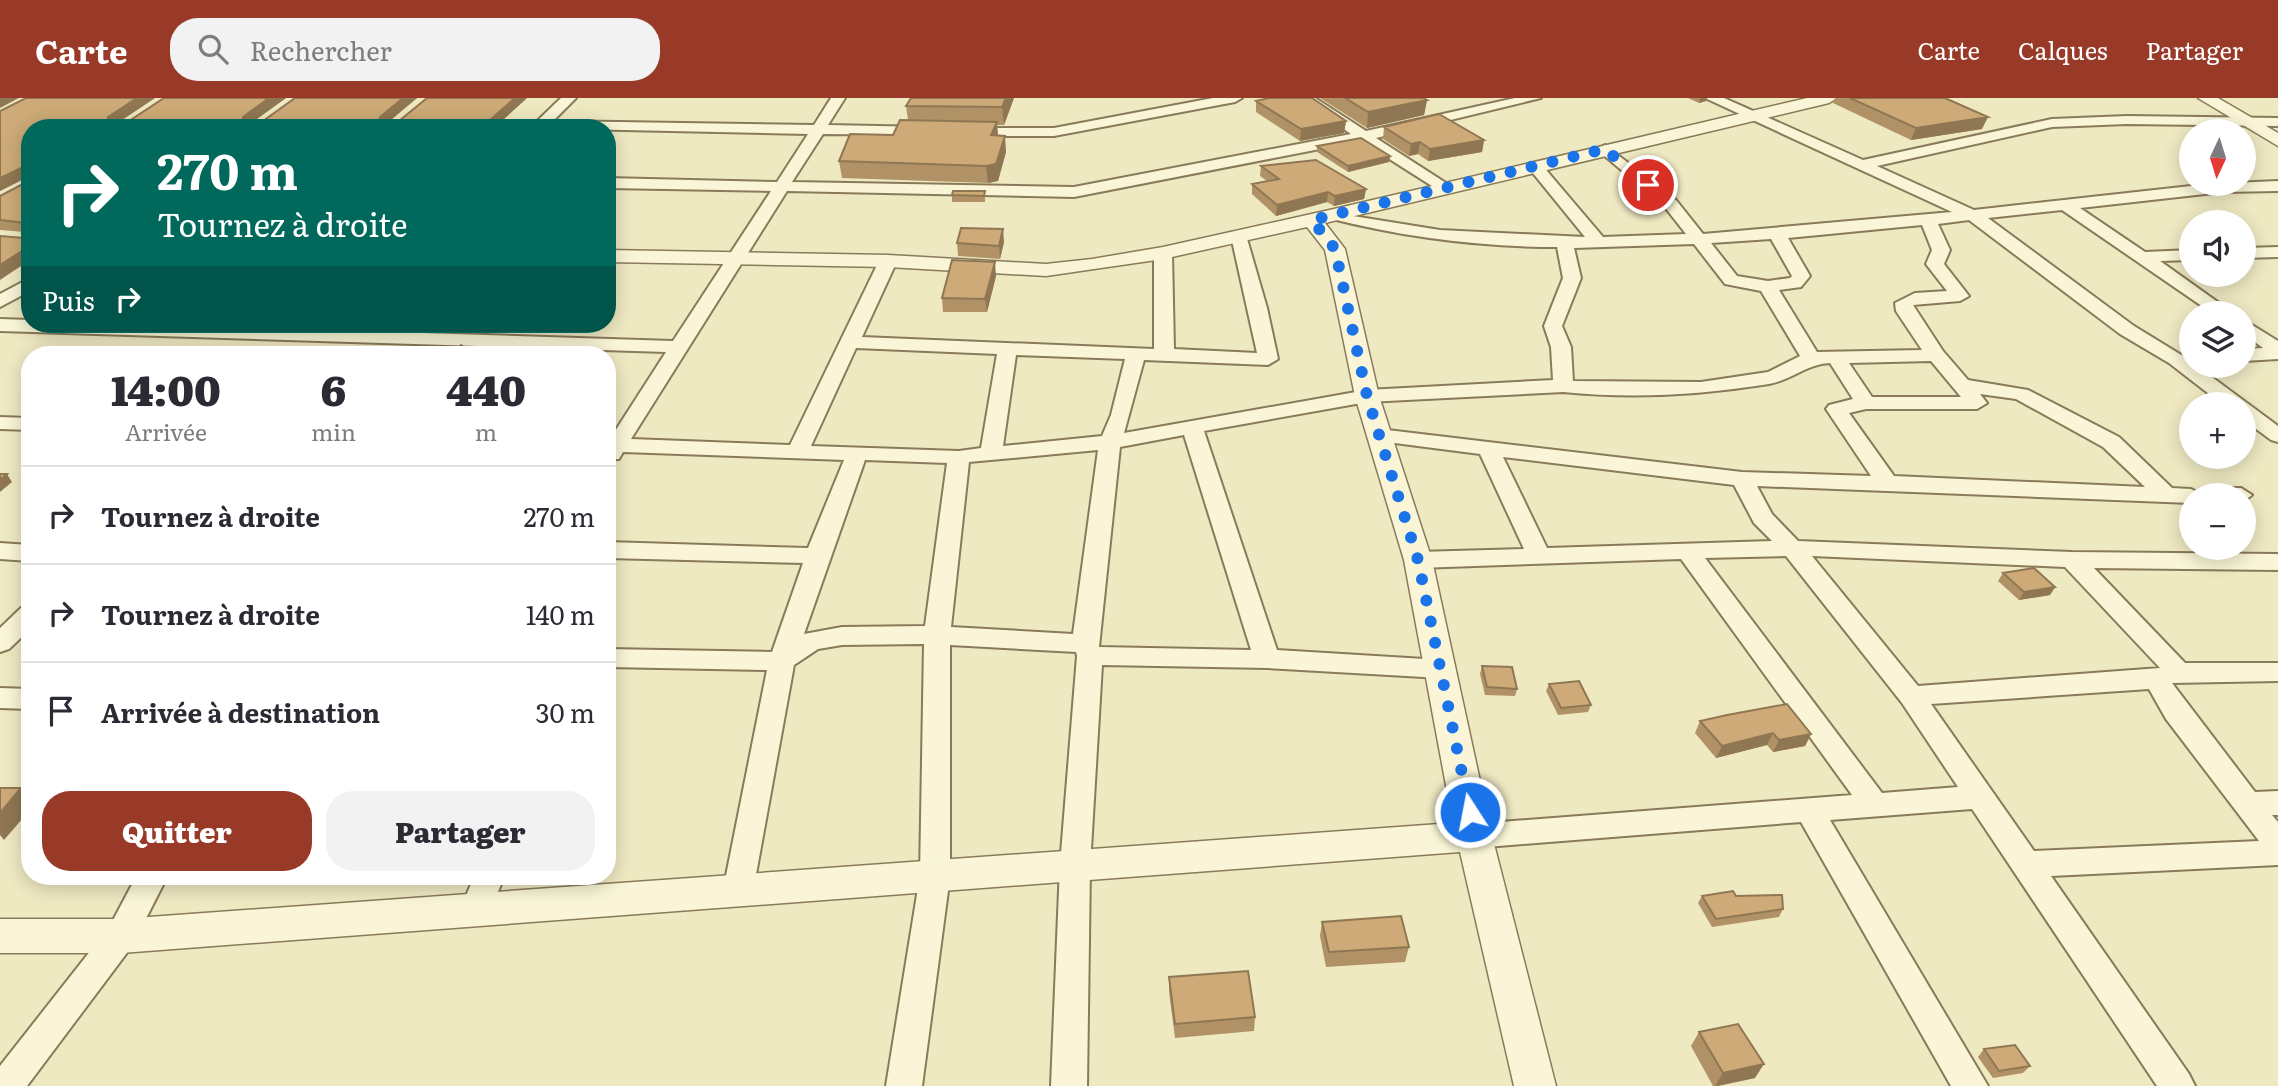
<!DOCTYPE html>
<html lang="fr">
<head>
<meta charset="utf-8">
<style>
  :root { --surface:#fff; --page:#f2f2f3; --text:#2b2b33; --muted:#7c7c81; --line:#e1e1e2; --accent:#993a28 }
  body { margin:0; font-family:Literata,serif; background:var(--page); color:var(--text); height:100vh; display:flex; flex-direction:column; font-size:26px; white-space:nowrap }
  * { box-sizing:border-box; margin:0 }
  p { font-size:23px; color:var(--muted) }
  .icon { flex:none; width:38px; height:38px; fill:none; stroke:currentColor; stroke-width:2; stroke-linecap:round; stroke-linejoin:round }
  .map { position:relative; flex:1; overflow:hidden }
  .details { position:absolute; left:21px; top:248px; width:595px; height:539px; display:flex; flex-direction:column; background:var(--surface); border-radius:28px; box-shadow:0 4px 18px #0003 }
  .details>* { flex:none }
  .hud { position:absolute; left:21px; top:21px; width:595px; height:214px; border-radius:28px; box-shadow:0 4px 18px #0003; background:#00695c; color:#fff; overflow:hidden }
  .needle { width:46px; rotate:184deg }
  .fabs { position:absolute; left:2179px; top:21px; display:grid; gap:14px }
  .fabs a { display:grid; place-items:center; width:77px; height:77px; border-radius:50%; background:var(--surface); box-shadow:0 4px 18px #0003; font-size:35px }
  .pin { position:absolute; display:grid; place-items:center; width:60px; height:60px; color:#fff; margin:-30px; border:4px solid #fff; border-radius:50%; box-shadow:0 2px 7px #0007 }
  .me { position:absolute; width:77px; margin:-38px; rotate:349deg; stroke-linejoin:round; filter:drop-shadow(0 0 5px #0008) }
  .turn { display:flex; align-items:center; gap:24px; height:147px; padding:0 21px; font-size:32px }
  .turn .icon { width:91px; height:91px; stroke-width:2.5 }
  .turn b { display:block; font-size:49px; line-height:60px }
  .then { display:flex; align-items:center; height:66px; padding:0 21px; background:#0003; gap:14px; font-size:26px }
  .eta { display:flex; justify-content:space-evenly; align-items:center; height:119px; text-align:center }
  .eta b { font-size:42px; font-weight:800; line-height:49px }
  .cta { display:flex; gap:14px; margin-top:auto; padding:14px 21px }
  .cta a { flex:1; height:80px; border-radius:28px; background:var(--accent); color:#fff; font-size:28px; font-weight:800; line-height:80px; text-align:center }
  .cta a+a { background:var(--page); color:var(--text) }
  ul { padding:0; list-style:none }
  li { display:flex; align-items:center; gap:21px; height:98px; padding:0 21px; border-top:2px solid var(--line) }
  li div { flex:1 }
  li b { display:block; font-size:26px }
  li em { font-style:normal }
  header { display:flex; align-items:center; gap:42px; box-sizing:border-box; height:98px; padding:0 35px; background:var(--accent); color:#fff }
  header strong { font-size:33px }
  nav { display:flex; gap:38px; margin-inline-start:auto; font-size:24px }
  .search { width:490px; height:63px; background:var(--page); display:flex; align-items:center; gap:18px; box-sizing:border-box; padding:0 24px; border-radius:28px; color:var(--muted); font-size:26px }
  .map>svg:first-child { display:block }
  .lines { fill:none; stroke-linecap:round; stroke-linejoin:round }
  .minor-casing { stroke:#897a59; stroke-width:4 }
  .tertiary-casing { stroke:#897a59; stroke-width:3 }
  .minor { fill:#f9f5d6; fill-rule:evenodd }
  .tertiary { fill:#f9f5d6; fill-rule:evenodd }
  .wall { fill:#b09266 }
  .shaded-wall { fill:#907753 }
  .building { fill:#cdaa77; stroke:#907753; stroke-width:2 }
  .route { stroke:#1a73e8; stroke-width:12; stroke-dasharray:0 21.6 }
</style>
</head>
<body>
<header>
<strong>Carte</strong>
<div class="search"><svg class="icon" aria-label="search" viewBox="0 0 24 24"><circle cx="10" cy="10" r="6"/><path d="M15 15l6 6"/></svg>Rechercher</div>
<nav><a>Carte</a><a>Calques</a><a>Partager</a></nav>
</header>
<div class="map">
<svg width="2278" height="988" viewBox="0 0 2278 988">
  <rect width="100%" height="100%" fill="#efe9c2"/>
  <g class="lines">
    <g class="minor-casing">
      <path id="minor" d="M561,0H576L553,23L814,27L831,0H845L828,27L928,29L935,33L928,37L823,36L792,84L1074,89L1351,36L1299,0H1315L1366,33L1515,0H1541L1376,40L1449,87L1451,90L1443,95L1361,43L1074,99L787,93L631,341L790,347L879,163L888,158L897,163L862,239L1154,251V155L1163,150L1172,155L1174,251L1257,255L1231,138L1233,134H1245L1267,210L1278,261L1268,267L1144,262L1124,335L1367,292L1553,282L1551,249L1544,228L1563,180L1557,149C1480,149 1403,139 1328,120V114L1440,132L1585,139L1528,69L1536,64L1541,66L1603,139L1686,136L1664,108L1600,54L1598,51L1605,47L1676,102L1703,136L1952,114L1705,0H1724L1863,62L2052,21L2127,18L2278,20V28L2127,26L2052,29L1877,68L1974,112L2209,86L2278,83V93L2223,94L2080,110L2145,154L2191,152V162L2160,163L2233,215H2212L2062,112L1988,120L2134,228L2191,263V268H2197L2278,328V344L2271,342L2244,322V306H2222L2169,265L2120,236L1969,122L1938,126L1950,152L1944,166L1969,198L1960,203L1913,207L1943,253L1968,282L2028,292L2119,339L2172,390L2191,391L2202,397H2191V405L1757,388L1772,416L1798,443L2072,454L2278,456V472L2094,470L2185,565H2278V583L2172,585L2255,694L2278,693V717H2272L2278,724V767L2051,778L2189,976L2195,988H2157L1972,711L1830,722L1988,988H1951L1801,724L1474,750L1463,747L1459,738L1463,729L1474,726L1852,697L1681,461L1418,470L1410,467L1406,462L1410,457L1418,454L1524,451L1480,356L1379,343L1372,341L1368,337L1372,333L1379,331L1742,374L1871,378L1826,311L1829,307L1853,301L1830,265C1807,266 1791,282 1769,286C1701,297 1632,301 1563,294L1367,304L1204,333L1277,552L1441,562L1450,564L1454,571L1450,578L1441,580L1267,570L1102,567L1090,768L1087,988H1051L1060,768L1077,558L1076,554L950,547V778L922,988H886L920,778L924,546L842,547L818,551L794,567L753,793L749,802L738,806L727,802L723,793L767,572L607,569V551L772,554L803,465L607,460V444L808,450L844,362L623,354L619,361L607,362V341H610L666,254L0,233V221L30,222V226H136L673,243L771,93L607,90V80L777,84L808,36L530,30ZM1922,127L1932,152L1926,166L1947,193L1915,195L1895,205L1896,213L1922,252L1817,254L1779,192L1801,189L1810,178L1788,140ZM1771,141L1792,178L1790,180L1768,183L1737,178L1711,145ZM1694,146L1725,186L1761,193L1800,258L1768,274L1701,284L1573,283L1571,249L1562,228L1581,180L1574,150ZM856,250L997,256L981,350L959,353L811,348ZM1016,257L1125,261L1111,317L1102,338L1003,348ZM1931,263L1961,299H1872L1849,265ZM1980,296L2016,301L2103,349L2145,389L1894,378L1849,315L1866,311H1977L1987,305ZM1184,337L1251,552L1099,549L1120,349ZM1098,352L1073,536L951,529L969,364ZM1503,359L1734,387L1754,425L1772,443L1547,450ZM865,362L947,365L925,528L842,529L804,536ZM1786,458L1902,605L1958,689L1882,695L1705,460ZM1812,458L2065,469L2160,570L1918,588ZM2149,591L2166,621L2259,743L2034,753L1931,606Z
        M1213,0H1242L1235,4L1054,38H964L957,34L964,30H1054Z
        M2278,149V159L2244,160V150Z
        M30,180V193L0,209V196Z
        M2244,222L2278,243V261L2244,263V251L2263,250L2244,236Z
        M0,319L30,320V332L0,331Z
        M2220,390H2241L2252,397L2244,403V397H2209Z
        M0,445L30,447V463L0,461Z
        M30,508V531L9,551L0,554V530L21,510Z
        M0,590L30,591V611L0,610Z
        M136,779H167L132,848L27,988H0V968L110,828Z
        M474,779H504L487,821L476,825L465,821L460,812Z"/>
    </g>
    <g class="tertiary-casing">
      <path id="tertiary" d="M1807,0H1837L1829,5L1325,125L1345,151L1379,298L1432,462L1492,738L1556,988H1514L1460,754L121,855H0V821H121L1453,725L1404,462L1355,298L1325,152L1307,129L1163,161L1046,178L888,169L607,164V152L888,157L1046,166L1092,161L1163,149L1334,111Z
        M2198,0H2218L2278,35V48Z"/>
    </g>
    <use href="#minor" class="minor"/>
    <use href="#tertiary" class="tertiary"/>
  </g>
  <path class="wall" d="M26,0H155L120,23H129L164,0H286L254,23H263L295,0H417L390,23H399L427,0H527L494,30H30V162L24,140L25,134L0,132V98L25,85V80L0,93V13Z
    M911,0H1014L1004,27H997L998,37L1006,54L998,83L988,85L842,80L839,63L893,37L908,22L906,8Z
    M1320,0H1423L1427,2L1424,17L1367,30Z
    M1688,0H1707L1706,3L1699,5Z
    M1835,0H1945L1982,31L1911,42L1833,5Z
    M1256,3L1346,23L1344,35L1300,43L1256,14Z
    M1384,29L1484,42L1482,54L1428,63L1418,56L1409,58L1383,41Z
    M1317,48L1390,58L1389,64L1348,74L1317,54Z
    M1261,68L1366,91L1364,101L1334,108L1327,104L1276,118L1252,96V86L1267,83L1260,78Z
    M985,93V104H952V97Z
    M1004,144L1000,161L958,158L957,145Z
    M996,178L987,214H943L942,200Z
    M2003,475L2055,489L2050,497L2019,502L1998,483Z
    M1482,568L1517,591L1515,598L1485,597L1480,576Z
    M1549,586L1591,607L1588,614L1558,617L1546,593Z
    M1700,623L1811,636L1805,648L1773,654L1767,647L1716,660L1695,635Z
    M1702,798H1736L1783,811L1779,819L1712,829L1698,805Z
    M1322,824L1409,849L1405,864L1326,869L1320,838Z
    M1169,879L1255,919L1254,933L1175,940L1169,894Z
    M1699,934L1755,980L1719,988H1713L1691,948Z
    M1984,951L2030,968L2023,975L1993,980L1978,959Z"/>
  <path class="shaded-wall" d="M0,0H19L0,10Z
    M137,0H155L113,28L107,23L108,19Z
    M269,0H286L247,28L243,23V19Z
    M403,0H417L383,28L379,23L380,19Z
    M515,0H527L494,30H481Z
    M1006,0H1014L1004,27L1002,9Z
    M1700,0H1707L1706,3L1699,5Z
    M1427,2L1424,17L1367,30L1368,14Z
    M1988,19L1982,31L1911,42L1916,30Z
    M1346,23L1344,35L1300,43L1301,31Z
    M997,24L998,40L991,37Z
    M1005,38L1006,54L998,83L988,85L986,68Z
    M1484,42L1482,54L1428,63L1430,51Z
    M1420,44L1418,56L1409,58L1411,46Z
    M1390,58L1389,64L1348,74V68Z
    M25,68L30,78L0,93V80Z
    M1366,91L1364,101L1334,108L1335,98Z
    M1328,94L1327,104L1276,118L1277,107Z
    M1003,131L1004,144L1000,161L999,148Z
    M30,148V162L0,182V167Z
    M995,164L996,178L987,214L985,201Z
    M7,376L12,384L0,394V382Z
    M2055,489L2050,497L2019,502L2024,494Z
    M1773,635L1767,647L1716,660L1722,648Z
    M1811,636L1805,648L1773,654L1779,642Z
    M21,690L30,699V712L4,742L0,737V715Z
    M1764,966L1755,980L1715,988L1723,975Z"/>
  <path class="building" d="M26,0H137L108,19L107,23H129L164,0H269L243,19V23H263L295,0H403L380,19L379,23H399L427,0H515L481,30H30V148L0,167V138L24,140L26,125L0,122V98L25,85V68L0,80V13Z
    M911,0H1006L1002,9L906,8Z
    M1269,0H1312L1346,23L1301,31L1256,3Z
    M1345,0H1423L1427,2L1368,14Z
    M1850,0H1945L1988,19L1916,30Z
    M1439,16L1484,42L1430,51L1420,44L1411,46L1384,29Z
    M900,22L997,24L991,37L1005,38L996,66L986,68L839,63L850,36L893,37Z
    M1361,40L1390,58L1348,68L1317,48Z
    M1316,62L1366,91L1335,98L1328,94L1277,107L1252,86L1279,81L1261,68Z
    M953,93H985L984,98L952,97Z
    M961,130L1003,131L999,148L957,145Z
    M952,162L995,164L985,201L942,200Z
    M461,247L474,257H452Z
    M0,376H7L0,382Z
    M2034,470L2055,489L2024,494L2003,475Z
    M1482,568L1512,569L1517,591L1487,589Z
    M1579,583L1591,607L1561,610L1549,586Z
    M1787,606L1811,636L1779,642L1773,635L1722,648L1700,623L1727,617Z
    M0,690H21L0,715Z
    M1733,793L1736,798L1782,797L1783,811L1716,821L1702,798Z
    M1401,818L1409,849L1329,854L1322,824Z
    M1248,873L1255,919L1175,926L1169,879Z
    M1738,926L1764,966L1723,975L1699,934Z
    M2015,947L2030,968L1999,973L1984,951Z"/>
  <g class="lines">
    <path class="route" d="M1470,714L1418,462L1367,298L1335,151L1312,122L1605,51L1648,87"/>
  </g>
</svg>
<div class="fabs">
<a><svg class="needle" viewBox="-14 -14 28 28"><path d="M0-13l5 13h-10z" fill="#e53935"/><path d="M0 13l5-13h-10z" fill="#7c7c81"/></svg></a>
<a><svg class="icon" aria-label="sound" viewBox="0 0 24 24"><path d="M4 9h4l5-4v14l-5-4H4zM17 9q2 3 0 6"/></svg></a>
<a><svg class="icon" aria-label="layers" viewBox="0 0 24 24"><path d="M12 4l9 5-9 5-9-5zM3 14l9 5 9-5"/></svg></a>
<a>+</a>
<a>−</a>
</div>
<div class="pin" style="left:1648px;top:87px;background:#d93025"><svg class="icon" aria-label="arrive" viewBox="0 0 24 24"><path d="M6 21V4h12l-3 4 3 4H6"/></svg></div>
<svg class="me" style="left:1470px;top:714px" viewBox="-20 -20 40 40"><circle r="17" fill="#1a73e8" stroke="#fff" stroke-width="3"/><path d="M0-11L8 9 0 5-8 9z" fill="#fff"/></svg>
<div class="hud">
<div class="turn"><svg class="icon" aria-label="right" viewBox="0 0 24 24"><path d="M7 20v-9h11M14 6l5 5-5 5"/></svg><div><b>270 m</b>Tournez à droite</div></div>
<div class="then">Puis<svg class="icon" aria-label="right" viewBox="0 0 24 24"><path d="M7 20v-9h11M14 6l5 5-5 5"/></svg></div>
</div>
<section class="details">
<div class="eta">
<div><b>14:00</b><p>Arrivée</p></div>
<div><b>6</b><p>min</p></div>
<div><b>440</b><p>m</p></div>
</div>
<ul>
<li><svg class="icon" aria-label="right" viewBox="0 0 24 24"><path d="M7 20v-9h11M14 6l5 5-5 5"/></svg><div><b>Tournez à droite</b></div><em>270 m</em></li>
<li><svg class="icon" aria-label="right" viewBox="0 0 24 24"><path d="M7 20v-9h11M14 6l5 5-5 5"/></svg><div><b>Tournez à droite</b></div><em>140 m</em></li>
<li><svg class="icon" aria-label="arrive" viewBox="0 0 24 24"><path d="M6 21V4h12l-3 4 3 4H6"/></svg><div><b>Arrivée à destination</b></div><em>30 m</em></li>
</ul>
<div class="cta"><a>Quitter</a><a>Partager</a></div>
</section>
</div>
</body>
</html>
